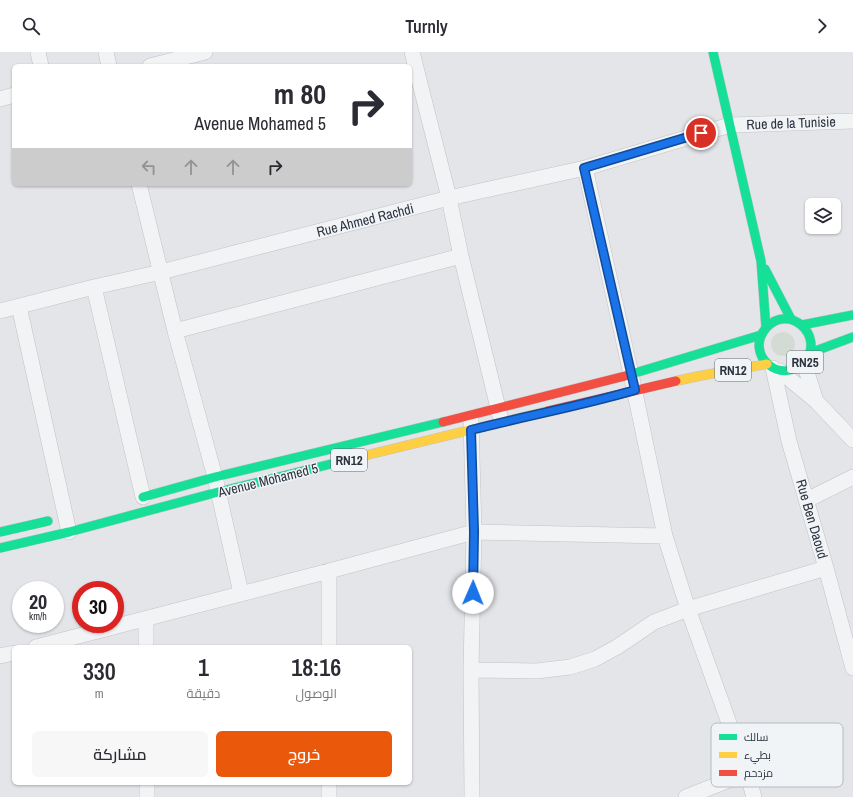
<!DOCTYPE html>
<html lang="ar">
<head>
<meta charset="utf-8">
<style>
  :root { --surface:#fff; --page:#f7f7f7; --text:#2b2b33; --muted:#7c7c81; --accent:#ea580c }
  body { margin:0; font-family:"Archivo Narrow",Cairo,sans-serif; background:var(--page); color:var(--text); direction:rtl; height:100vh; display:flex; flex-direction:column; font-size:15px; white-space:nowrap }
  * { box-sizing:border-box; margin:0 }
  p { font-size:13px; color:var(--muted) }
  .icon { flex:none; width:22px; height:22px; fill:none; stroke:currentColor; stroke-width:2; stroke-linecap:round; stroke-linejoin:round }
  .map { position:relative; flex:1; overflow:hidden; direction:ltr }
  .drawer { position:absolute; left:12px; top:593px; width:400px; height:140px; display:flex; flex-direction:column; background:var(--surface); border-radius:6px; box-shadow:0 1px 3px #0004; direction:rtl }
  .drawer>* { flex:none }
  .top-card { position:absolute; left:12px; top:12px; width:400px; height:122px; border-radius:6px; box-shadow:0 1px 3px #0004; direction:rtl; background:#fff; color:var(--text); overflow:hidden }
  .tools { position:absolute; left:805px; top:146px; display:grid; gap:8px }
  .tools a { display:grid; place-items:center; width:36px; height:36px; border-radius:6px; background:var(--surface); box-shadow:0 1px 3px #0004; font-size:20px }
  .speed { position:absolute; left:12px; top:529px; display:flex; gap:8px; font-size:20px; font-weight:700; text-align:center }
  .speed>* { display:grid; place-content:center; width:52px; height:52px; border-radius:50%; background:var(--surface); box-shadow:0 1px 3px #0004; line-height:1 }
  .speed small { font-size:10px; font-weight:400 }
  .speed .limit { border:6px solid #d22; background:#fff; color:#111 }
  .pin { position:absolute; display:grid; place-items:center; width:34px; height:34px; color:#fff; margin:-17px; border:2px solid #fff; border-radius:50%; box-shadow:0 1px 4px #0007 }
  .me { position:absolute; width:44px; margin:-22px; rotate:1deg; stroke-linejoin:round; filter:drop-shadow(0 0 3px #0008) }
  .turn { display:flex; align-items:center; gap:14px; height:84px; padding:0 20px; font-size:18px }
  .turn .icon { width:52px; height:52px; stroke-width:2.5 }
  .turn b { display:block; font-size:28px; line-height:34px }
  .lanes { display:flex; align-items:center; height:38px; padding:0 20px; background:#0003; justify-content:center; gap:20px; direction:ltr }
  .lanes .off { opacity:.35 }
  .eta { display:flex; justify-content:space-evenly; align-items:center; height:68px; text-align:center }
  .eta b { font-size:24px; font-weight:600; line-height:28px }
  .primary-button { display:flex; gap:8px; margin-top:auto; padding:8px 20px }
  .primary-button a { flex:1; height:46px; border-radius:6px; background:var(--accent); color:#fff; font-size:16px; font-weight:600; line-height:46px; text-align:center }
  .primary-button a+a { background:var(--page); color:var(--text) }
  header { display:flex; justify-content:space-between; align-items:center; height:52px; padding:0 20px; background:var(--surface); font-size:18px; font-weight:600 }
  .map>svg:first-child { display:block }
  .green { fill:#d4dbd4 }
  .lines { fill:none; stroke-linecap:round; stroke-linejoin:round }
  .street-casing { stroke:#c2c3c6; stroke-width:16 }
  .fast-casing { stroke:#c0c2c5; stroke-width:10 }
  .slow-casing { stroke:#c0c2c5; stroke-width:10 }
  .jam-casing { stroke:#c0c2c5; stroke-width:10 }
  .street { stroke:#f2f3f5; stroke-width:15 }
  .fast { stroke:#16e098; stroke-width:9 }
  .slow { stroke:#ffcf43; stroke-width:9 }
  .jam { stroke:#f24e42; stroke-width:9 }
  .route-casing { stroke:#114b97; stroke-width:10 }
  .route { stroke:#1a73e8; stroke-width:7 }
  .labels { text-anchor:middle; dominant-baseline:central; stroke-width:3; stroke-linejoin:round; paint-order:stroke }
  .shield { fill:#f1f4f7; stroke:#676d76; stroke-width:1 }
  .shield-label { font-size:13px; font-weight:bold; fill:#2c333f }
  .street-label { font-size:14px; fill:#2c333f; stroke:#f1f4f7 }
  .key { fill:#f1f4f7; stroke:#b6bac0; stroke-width:1 }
  .key-label { font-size:11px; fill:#2c333f }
</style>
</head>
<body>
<header><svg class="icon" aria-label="forward" viewBox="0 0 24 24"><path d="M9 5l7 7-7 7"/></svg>Turnly<svg class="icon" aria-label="search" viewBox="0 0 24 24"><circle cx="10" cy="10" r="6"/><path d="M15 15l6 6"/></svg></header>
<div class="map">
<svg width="853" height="745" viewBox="0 0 853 745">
  <rect width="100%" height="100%" fill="#e3e5e8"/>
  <path class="green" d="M771 292a12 12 0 1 1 24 0a12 12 0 1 1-24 0Z"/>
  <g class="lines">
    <g class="street-casing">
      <path id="street" d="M38,0L41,14
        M106,0L109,14
        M412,0L449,146L461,204L500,364
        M150,14L205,0
        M0,47L14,43
        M585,116L631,322L665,484L688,557L747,721L754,745
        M139,132L175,279L215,425L241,541
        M94,235L143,445
        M19,254L69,480
        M0,259L94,235L161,220L449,146L585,116L730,73L853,69
        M175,279L461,204
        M804,311L816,349
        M773,316L789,389L826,516L853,616
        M780,319L816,349L853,388
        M471,368L474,480L471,618L472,745
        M807,448L853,425
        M329,519V595
        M146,567V595
        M36,595L329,519L474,480L665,484
        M0,604L14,601
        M471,618L537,619L570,615L595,607L617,595L654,570L688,557L826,516
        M147,731V745
        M329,731V745
        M686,745L747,721"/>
    </g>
    <g class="fast-casing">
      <path id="fast" d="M713,0L761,209L766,276C743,303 783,337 806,307C824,284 789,250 766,276
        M765,217L791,267
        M802,273L853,263
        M810,301L853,285
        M625,324L761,283
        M143,445L215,425L443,370
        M0,480L48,469
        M0,496L69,480L218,440L359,405"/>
    </g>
    <g class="slow-casing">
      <path id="slow" d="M676,329L699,324L767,312
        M359,405L548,359"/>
    </g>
    <g class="jam-casing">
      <path id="jam" d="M548,359L676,329
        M443,370L625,324"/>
    </g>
    <use href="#street" class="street"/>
    <use href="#fast" class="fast"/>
    <use href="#slow" class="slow"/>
    <use href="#jam" class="jam"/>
  </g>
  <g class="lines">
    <g class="route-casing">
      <path id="route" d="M473,541L474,480L471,378C525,364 581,354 635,338L584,116L701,81"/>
    </g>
    <use href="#route" class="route"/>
  </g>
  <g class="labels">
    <g class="shield">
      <rect x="787" y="299" width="36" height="22" rx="3"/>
      <rect x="715" y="307" width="36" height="22" rx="3"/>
      <rect x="331" y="397" width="36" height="22" rx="3"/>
    </g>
    <g class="shield-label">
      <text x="805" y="310">RN25</text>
      <text x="733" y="318">RN12</text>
      <text x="349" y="408">RN12</text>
    </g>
    <g class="street-label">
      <text transform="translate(791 71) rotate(-2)">Rue de la Tunisie</text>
      <text transform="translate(365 168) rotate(-14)">Rue Ahmed Rachdi</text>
      <text transform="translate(268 428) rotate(-14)">Avenue Mohamed 5</text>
      <text transform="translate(812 467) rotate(74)">Rue Ben Daoud</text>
    </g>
  </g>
  <rect x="711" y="671" width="132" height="64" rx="6" class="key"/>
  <rect x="719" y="682" width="18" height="6" fill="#16e098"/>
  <rect x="719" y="700" width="18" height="6" fill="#ffcf43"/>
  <rect x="719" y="718" width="18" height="6" fill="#f24e42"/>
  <g class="key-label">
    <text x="744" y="689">سالك</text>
    <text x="744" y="707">بطيء</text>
    <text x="744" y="725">مزدحم</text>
  </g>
</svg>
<div class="tools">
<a><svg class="icon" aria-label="layers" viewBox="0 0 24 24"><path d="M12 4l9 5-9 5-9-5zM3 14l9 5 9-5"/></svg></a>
</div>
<div class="speed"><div>20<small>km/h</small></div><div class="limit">30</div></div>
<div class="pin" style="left:701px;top:81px;background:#d93025"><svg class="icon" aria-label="arrive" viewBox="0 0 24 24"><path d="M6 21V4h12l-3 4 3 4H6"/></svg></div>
<svg class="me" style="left:473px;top:541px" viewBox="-20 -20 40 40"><circle r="19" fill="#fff"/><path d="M0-13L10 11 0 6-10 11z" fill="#1a73e8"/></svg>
<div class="top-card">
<div class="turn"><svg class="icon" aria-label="right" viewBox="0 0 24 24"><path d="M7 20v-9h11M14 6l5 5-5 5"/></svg><div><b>80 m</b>Avenue Mohamed 5</div></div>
<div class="lanes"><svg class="icon off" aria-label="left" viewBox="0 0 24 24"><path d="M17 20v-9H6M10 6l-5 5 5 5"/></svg><svg class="icon off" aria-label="ahead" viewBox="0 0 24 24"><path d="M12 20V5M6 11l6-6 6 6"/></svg><svg class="icon off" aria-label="ahead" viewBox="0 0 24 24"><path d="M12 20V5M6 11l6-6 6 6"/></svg><svg class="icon" aria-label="right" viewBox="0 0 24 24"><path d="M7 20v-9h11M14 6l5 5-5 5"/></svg></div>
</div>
<section class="drawer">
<div class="eta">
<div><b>18:16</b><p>الوصول</p></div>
<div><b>1</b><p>دقيقة</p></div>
<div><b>330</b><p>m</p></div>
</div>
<div class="primary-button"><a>خروج</a><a>مشاركة</a></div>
</section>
</div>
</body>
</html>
